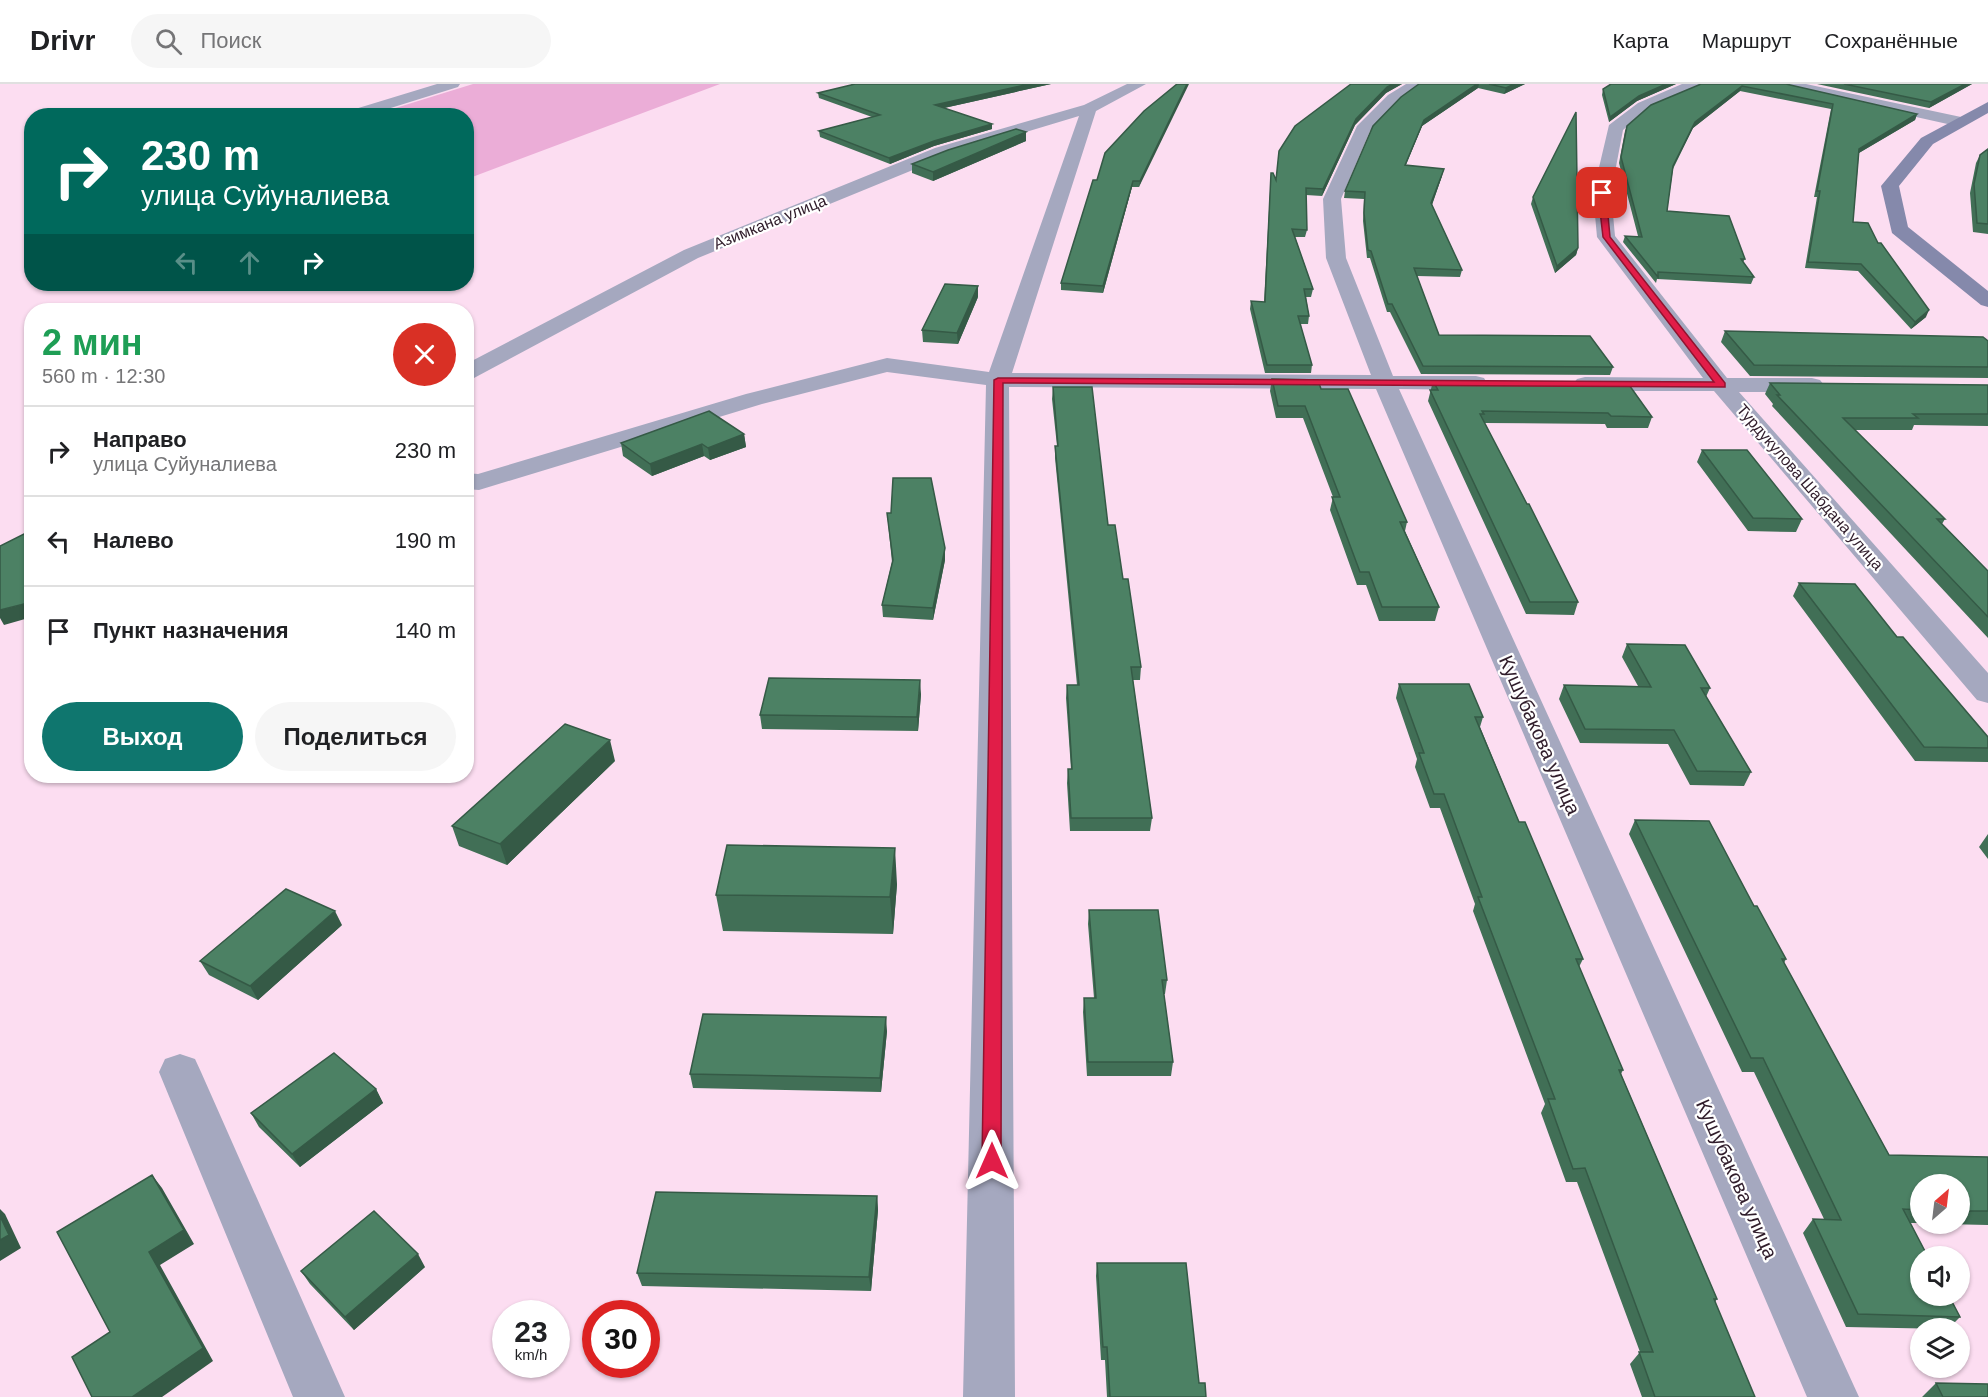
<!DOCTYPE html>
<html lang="ru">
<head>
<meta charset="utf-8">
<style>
  :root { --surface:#fff; --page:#f6f6f6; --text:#202124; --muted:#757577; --line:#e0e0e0; --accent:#0f766e }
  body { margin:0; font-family:Arial,sans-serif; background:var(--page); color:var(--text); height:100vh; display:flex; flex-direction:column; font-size:22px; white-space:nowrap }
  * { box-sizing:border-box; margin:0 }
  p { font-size:20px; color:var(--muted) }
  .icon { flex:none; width:33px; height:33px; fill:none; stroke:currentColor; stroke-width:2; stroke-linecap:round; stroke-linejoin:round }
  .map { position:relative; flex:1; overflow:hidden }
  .drawer { position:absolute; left:24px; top:219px; width:450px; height:480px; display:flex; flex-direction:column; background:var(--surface); border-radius:24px; box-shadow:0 2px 4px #0004 }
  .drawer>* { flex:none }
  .guide { position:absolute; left:24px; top:24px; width:450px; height:183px; border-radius:24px; box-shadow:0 2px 4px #0004; background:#00695c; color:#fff; overflow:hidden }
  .needle { width:39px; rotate:28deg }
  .buttons { position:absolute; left:1910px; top:1090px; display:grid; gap:12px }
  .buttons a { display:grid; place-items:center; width:60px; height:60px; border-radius:50%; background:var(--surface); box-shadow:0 2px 4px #0004; font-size:30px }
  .speed { position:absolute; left:492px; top:1216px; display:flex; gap:12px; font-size:30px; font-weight:700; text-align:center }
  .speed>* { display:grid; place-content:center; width:78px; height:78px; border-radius:50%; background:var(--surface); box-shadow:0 2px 4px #0004; line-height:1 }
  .speed small { font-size:15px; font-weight:400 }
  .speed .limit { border:9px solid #d22; background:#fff; color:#111 }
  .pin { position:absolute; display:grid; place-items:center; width:51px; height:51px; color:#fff; margin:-26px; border-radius:12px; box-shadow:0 3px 9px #0006 }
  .me { position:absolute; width:66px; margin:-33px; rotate:0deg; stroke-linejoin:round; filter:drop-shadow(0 0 4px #0008) }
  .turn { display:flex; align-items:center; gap:21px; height:126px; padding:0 18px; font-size:27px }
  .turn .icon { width:78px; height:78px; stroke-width:2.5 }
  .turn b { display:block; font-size:42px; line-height:51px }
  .lanes { display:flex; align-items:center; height:57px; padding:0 18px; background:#0003; justify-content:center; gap:30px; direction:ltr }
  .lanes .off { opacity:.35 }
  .round { display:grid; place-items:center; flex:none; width:63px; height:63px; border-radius:32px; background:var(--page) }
  .head { display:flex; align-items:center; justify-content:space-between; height:102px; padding:0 18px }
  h1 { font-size:36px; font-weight:700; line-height:45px; color:#1e9e55 }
  .primary-button { display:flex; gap:12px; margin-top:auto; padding:12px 18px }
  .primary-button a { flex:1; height:69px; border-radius:36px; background:var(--accent); color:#fff; font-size:24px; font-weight:700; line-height:69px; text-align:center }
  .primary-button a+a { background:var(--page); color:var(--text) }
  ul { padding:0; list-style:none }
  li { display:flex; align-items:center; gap:18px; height:90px; padding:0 18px; border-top:2px solid var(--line) }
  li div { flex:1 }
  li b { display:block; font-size:22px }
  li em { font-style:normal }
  header { display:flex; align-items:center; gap:36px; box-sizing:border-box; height:84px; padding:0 30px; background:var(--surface); border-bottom:2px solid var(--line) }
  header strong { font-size:28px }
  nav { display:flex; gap:33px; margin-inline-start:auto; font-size:21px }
  .search { width:420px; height:54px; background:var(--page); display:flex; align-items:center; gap:15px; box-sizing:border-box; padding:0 21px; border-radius:33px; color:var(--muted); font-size:22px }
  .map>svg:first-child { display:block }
  .green { fill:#ebadd7 }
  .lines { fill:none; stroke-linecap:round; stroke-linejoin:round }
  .street { fill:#a5a8bf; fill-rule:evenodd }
  .secondary { fill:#8589ab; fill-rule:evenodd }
  .wall { fill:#416f56 }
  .shaded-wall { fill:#355a46 }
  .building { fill:#4c8164; stroke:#355a46; stroke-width:1.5 }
  .route { fill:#e11d48; stroke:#92132f; stroke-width:1.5 }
  .labels { text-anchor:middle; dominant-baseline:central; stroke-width:4.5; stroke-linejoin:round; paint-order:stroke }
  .far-street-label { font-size:16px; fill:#301d2b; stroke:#fff }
  .street-label { font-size:20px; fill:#301d2b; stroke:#fff }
</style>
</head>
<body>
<header>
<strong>Drivr</strong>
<div class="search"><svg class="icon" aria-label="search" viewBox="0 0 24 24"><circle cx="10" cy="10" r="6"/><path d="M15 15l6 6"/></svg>Поиск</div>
<nav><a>Карта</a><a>Маршрут</a><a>Сохранённые</a></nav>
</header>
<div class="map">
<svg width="1988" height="1313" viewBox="0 0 1988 1313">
  <rect width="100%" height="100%" fill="#fcddf1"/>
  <path class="green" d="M473,0H720L467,95L466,32L373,31Z"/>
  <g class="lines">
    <path class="street" d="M437,0H460L458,3L365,32H340L342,29Z
      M1127,0H1146L1096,27L1012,289L1371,291L1326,174L1323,115L1357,42L1388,11L1406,0H1423L1398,17L1370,47L1341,115L1346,174L1393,292H1476L1484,294L1487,299L1484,304L1476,306L1399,305L1859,1313H1807L1376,305L1009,303L1015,1313H963L986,301L887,288L762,320L479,406L466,405V389L478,390L746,310L887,274L989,288L1079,32L947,72L698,174L474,294L466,296V280L684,166L935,64L1084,21Z
      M1682,0H1701L1699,3L1648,25L1623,46L1611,109L1615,152L1727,294H1812L1820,296L1824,301L1820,306L1812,308H1739L1988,589V619L1977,616L1714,307H1585L1577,305L1573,300L1577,295L1585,293L1703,294L1597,153L1593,109L1609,41L1638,19Z
      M1779,0H1806L1961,33L1969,38L1961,43L1786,4Z
      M180,970L195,975L201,988L345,1313H293L159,988L165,975Z"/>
    <path class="secondary" d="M1988,18V29L1933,60L1899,102L1908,143L1988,207V223L1981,221L1892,149L1881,102L1921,54Z"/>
  </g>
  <path class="wall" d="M855,0H1051L944,24L992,45L934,62L890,80L820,53L819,47L872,33L819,14L818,9Z
    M1177,0L1139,103H1132L1103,209L1061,206V199L1097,96Z
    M1351,0H1402L1386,9L1355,41L1322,112L1306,111L1307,146L1305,153H1295L1313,205L1311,213H1306L1309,232L1308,240H1300L1312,281L1311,289H1265L1250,225L1251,217L1264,218L1271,89L1276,96Z
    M1419,0H1525L1504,10L1478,4L1422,42L1406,81L1442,92L1432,121L1462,186L1460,193L1417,192L1439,251L1613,283L1610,291L1421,290L1390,228H1387L1370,174H1367L1363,137L1364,115L1344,114L1345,107Z
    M1611,0H1676L1637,17L1609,38L1602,11L1603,5Z
    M1701,0L1787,1L1917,30L1915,36L1859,69L1853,138L1878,159L1926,233L1911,245L1858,187L1805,184L1817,113H1814L1831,25L1740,7L1693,44L1673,85L1667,127L1745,175L1743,178L1754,193L1751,200L1657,195L1656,199L1623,158L1625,152H1638L1619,79L1625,47L1627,42Z
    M1817,0H1972L1929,24Z
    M1026,48V57L933,97L912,89V80Z
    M1988,65V150L1973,148L1970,109L1976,79L1980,71Z
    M1533,113L1578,164L1576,171L1555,189L1531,120Z
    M978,213L958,260L923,258L922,246Z
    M1725,247L1988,257V294L1750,292L1721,258Z
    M1272,295L1321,305L1407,438L1405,447L1439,523L1435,537H1379L1366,501H1357L1330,426L1333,413L1303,334H1276L1270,307Z
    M1433,297L1652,333L1648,344H1607L1605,340L1484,339L1578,518L1574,531L1526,530L1428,317Z
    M1770,299L1988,301V342L1914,341L1912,346H1855L1945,435L1942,440L1988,487V554L1772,322L1773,320L1765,310Z
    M1053,303L1108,441L1123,495L1141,583L1140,596H1133L1152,734L1150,747H1070L1067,699L1068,685H1071L1066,614L1067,601H1077L1055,374V362H1057L1052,315Z
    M744,350L746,363L710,376L704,372L652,392L623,372L621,359Z
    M1702,366L1802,435L1796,448L1748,447L1697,378Z
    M887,429L945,464V476L933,536L883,533L882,521L892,478Z
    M1799,499L1897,553L1988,653V678L1915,677L1793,512Z
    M1627,560L1710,604L1706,613L1751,688L1744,702L1690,701L1668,660L1580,659L1559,615L1564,601L1638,602L1622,573Z
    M1399,600L1483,633L1480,643L1519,738L1583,875L1579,883L1623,986L1621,990L1717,1215L1715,1218L1755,1313H1642L1630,1280L1640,1268L1577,1098H1566L1541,1029L1545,1020L1473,827L1475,820L1440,724H1430L1415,683L1417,675L1396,614Z
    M921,610L918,647L762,645L760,631Z
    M615,677L507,781L459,762L452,742Z
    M1635,736L1754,822L1786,875L1784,879L1889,1071L1988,1073V1141L1943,1140H1959V1101H1920V1139H1910L1960,1233L1948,1245L1846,1243L1803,1149L1813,1135H1824L1754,988H1742L1629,750Z
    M1988,750V775L1979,763Z
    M897,800L893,850L723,847L716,811Z
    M1089,826L1167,896L1165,910H1164L1173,978L1171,992H1087L1083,928L1084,914H1094L1088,840Z
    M342,841L258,916L209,891L200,877Z
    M887,947L881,1008L693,1004L690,990Z
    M376,1005L383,1019L300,1083L259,1043L251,1029Z
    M877,1112L878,1126L871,1207L642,1202L637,1189Z
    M1097,1179L1199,1299L1206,1313H1107L1105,1276H1101L1096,1192Z
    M425,1183L354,1246L310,1200L301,1187Z
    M1936,1299L1988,1313H1922Z"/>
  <path class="shaded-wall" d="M1029,0H1051L935,26V21Z
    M1187,0H1189L1139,103L1140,97Z
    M1393,0H1402L1386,9L1355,41L1322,112L1323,105L1356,35L1387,3Z
    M1477,0H1479L1478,4L1422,42L1403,87L1405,81L1424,36Z
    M1514,0H1525L1504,10L1506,4Z
    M1666,0H1676L1637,17L1609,38L1610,33L1639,12Z
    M1965,0H1972L1929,24L1931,18Z
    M1742,2L1740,7L1693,44L1671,87L1673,82L1695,38Z
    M1917,30L1915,36L1857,70L1859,65Z
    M992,40V45L934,62L890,80L889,74L934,57Z
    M1026,48V57L933,97V88Z
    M1444,85L1442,92L1430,126L1431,119Z
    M1133,97L1132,103L1103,209V202Z
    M1578,164L1576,171L1555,189L1557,182Z
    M978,202V213L958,260L957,249Z
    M1929,226L1926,233L1911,245L1915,238Z
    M468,344L471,357L466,359V345Z
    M744,350L746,363L710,376L708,364Z
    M702,360L704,372L652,392L650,380Z
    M469,433L473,445L466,449V435Z
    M945,464V476L933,536V524Z
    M32,518V533L4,541L0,534V526Z
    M920,596L921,610L918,647L917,633Z
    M610,656L615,677L507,781L500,760Z
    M895,764L897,800L893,850L890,813Z
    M335,827L342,841L258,916L250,902Z
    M886,933L887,947L881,1008L880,994Z
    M376,1005L383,1019L300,1083L292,1070Z
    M152,1091L162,1104L194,1160L160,1181L213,1277L162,1313H132L149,1168Z
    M877,1112L878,1126L871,1207L869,1193Z
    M0,1125L5,1130L21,1164L0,1177Z
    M418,1170L425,1183L354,1246L345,1233Z"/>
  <path class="building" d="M855,0H1029L935,21L992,40L934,57L889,74L819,47L880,31L818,9Z
    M1177,0H1187L1140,97H1133L1103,202L1061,199L1093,96H1097L1105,69L1144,27Z
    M1351,0H1393L1387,3L1356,35L1323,105L1306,104L1307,146L1292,145L1313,205H1304L1309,232H1298L1312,281H1267L1251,217L1265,218L1271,89H1273L1276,96L1279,67L1295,42Z
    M1419,0H1477L1424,36L1405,81L1444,85L1431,119L1462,186L1414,184L1439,251L1590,252L1613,283L1423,282L1392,220H1388L1371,167L1368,166L1364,129L1365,108L1345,107L1373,42L1401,13Z
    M1489,0H1514L1506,4Z
    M1611,0H1666L1639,12L1610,33L1603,5Z
    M1701,0H1786L1917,30L1859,65L1853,138L1868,139L1878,159H1881L1929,226L1915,238L1861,180L1808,178L1820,107H1817L1833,20L1742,2L1695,38L1673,82L1667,127L1729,132L1745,175H1741L1754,193L1658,188V193L1625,152L1642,153L1621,73L1627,42L1651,21Z
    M1844,0H1965L1931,18Z
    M1576,28L1578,164L1557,182L1533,113Z
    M1016,45L1026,48L933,88L912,80L948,66Z
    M1988,65V140L1977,139L1974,100L1980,71Z
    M945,200L978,202L957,249L922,246Z
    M1725,247L1983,253L1988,257V283L1754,281Z
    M1272,295L1318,296L1321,305H1348L1407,438H1400L1439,523H1382L1369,488H1360L1332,413H1340L1305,322H1278Z
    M1433,297L1627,298L1652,333L1611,332L1608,329L1482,327L1484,330H1480L1527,420H1529L1578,518H1530L1430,306H1438Z
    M1770,299L1988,301V330H1913L1918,334H1843L1945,435H1937L1988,487V533L1777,311H1780Z
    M1053,303H1092L1108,441H1115L1123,495H1128L1141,583H1131L1152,734H1071L1068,685H1072L1067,601H1079L1055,362H1058Z
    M709,327L744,350L708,364L702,360L650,380L621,359Z
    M1702,366H1747L1802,435L1753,434Z
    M893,394H931L945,464L933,524L882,521L893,476L887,429H891Z
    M32,446V518L0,526V462Z
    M1799,499L1855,500L1897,553H1903L1988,653V664L1924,663Z
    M1627,560L1685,561L1710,604H1701L1751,688L1697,687L1674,646L1585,645L1564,601L1651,603Z
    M769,594L920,596L917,633L760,631Z
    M1399,600H1469L1483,633H1475L1519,738H1525L1583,875H1576L1623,986H1619L1717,1215H1714L1755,1313H1655L1639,1268H1653L1585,1084L1573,1085L1548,1015H1555L1478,813H1482L1444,710H1434L1419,669H1424Z
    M565,640L610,656L500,760L452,742Z
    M1635,736L1709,737L1754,822H1757L1786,875H1782L1889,1071L1988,1073V1127H1959V1101H1920V1126L1903,1125L1928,1173H1920V1212H1949L1960,1233L1858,1230L1813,1135L1841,1136L1763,974H1751Z
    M727,761L895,764L890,813L716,811Z
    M286,805L335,827L250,902L200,877Z
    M1089,826H1158L1167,896H1162L1173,978H1088L1084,914H1096Z
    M703,930L886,933L880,994L690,990Z
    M334,969L376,1005L292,1070L251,1029Z
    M152,1091L184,1146L149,1168L203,1264L132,1313H92L72,1273L110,1248L57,1148Z
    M656,1108L877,1112L869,1193L637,1189Z
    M374,1127L418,1170L345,1233L301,1187Z
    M0,1132L9,1151L0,1156Z
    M1097,1179H1186L1199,1299H1205L1206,1313H1110L1107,1263H1103Z
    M1936,1299L1988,1300V1313H1943Z"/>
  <path class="route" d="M1602,107L1606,109L1610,153L1725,299V303L1003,299L1001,1077L998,1082L992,1085L985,1082L982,1077L994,296L998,294L1714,298L1603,153L1598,109Z"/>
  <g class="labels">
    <g class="far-street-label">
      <text transform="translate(770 138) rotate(-22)">Азимкана улица</text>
      <text transform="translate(1810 403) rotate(49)">Турдукулова Шабдана улица</text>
    </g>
    <g class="street-label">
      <text transform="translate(1540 651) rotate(66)">Кушубакова улица</text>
      <text transform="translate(1737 1095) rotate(66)">Кушубакова улица</text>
    </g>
  </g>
</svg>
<div class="buttons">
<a><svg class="needle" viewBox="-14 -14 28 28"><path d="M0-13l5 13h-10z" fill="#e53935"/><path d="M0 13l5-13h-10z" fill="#757577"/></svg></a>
<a><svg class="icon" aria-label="sound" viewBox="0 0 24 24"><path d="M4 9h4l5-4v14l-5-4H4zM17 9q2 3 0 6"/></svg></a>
<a><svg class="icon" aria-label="layers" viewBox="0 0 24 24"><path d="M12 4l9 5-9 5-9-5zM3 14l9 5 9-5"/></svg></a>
</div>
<div class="speed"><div>23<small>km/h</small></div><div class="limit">30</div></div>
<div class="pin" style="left:1602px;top:109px;background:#d93025"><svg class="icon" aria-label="arrive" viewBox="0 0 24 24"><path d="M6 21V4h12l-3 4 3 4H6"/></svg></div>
<svg class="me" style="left:992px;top:1077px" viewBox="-20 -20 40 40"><path d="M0-17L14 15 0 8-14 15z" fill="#e11d48" stroke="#fff" stroke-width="4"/></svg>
<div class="guide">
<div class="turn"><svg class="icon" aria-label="right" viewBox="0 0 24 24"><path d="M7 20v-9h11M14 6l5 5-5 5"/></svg><div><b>230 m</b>улица Суйуналиева</div></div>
<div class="lanes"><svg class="icon off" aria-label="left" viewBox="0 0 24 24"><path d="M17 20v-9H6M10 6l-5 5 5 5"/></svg><svg class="icon off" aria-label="ahead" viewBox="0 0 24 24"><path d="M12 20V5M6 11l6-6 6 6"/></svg><svg class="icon" aria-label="right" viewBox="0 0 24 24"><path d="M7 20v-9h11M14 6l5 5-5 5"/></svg></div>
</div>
<section class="drawer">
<div class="head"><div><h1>2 мин</h1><p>560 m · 12:30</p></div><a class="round" style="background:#d93025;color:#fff"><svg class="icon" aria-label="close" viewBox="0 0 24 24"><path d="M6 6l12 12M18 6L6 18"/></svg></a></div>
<ul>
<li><svg class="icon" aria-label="right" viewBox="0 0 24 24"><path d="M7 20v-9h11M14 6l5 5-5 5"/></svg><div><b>Направо</b><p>улица Суйуналиева</p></div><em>230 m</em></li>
<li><svg class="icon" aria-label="left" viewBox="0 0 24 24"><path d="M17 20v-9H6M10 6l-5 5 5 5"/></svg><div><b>Налево</b></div><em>190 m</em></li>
<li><svg class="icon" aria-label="arrive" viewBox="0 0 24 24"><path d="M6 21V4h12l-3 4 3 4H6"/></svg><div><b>Пункт назначения</b></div><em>140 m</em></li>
</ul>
<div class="primary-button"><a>Выход</a><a>Поделиться</a></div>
</section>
</div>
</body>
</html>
